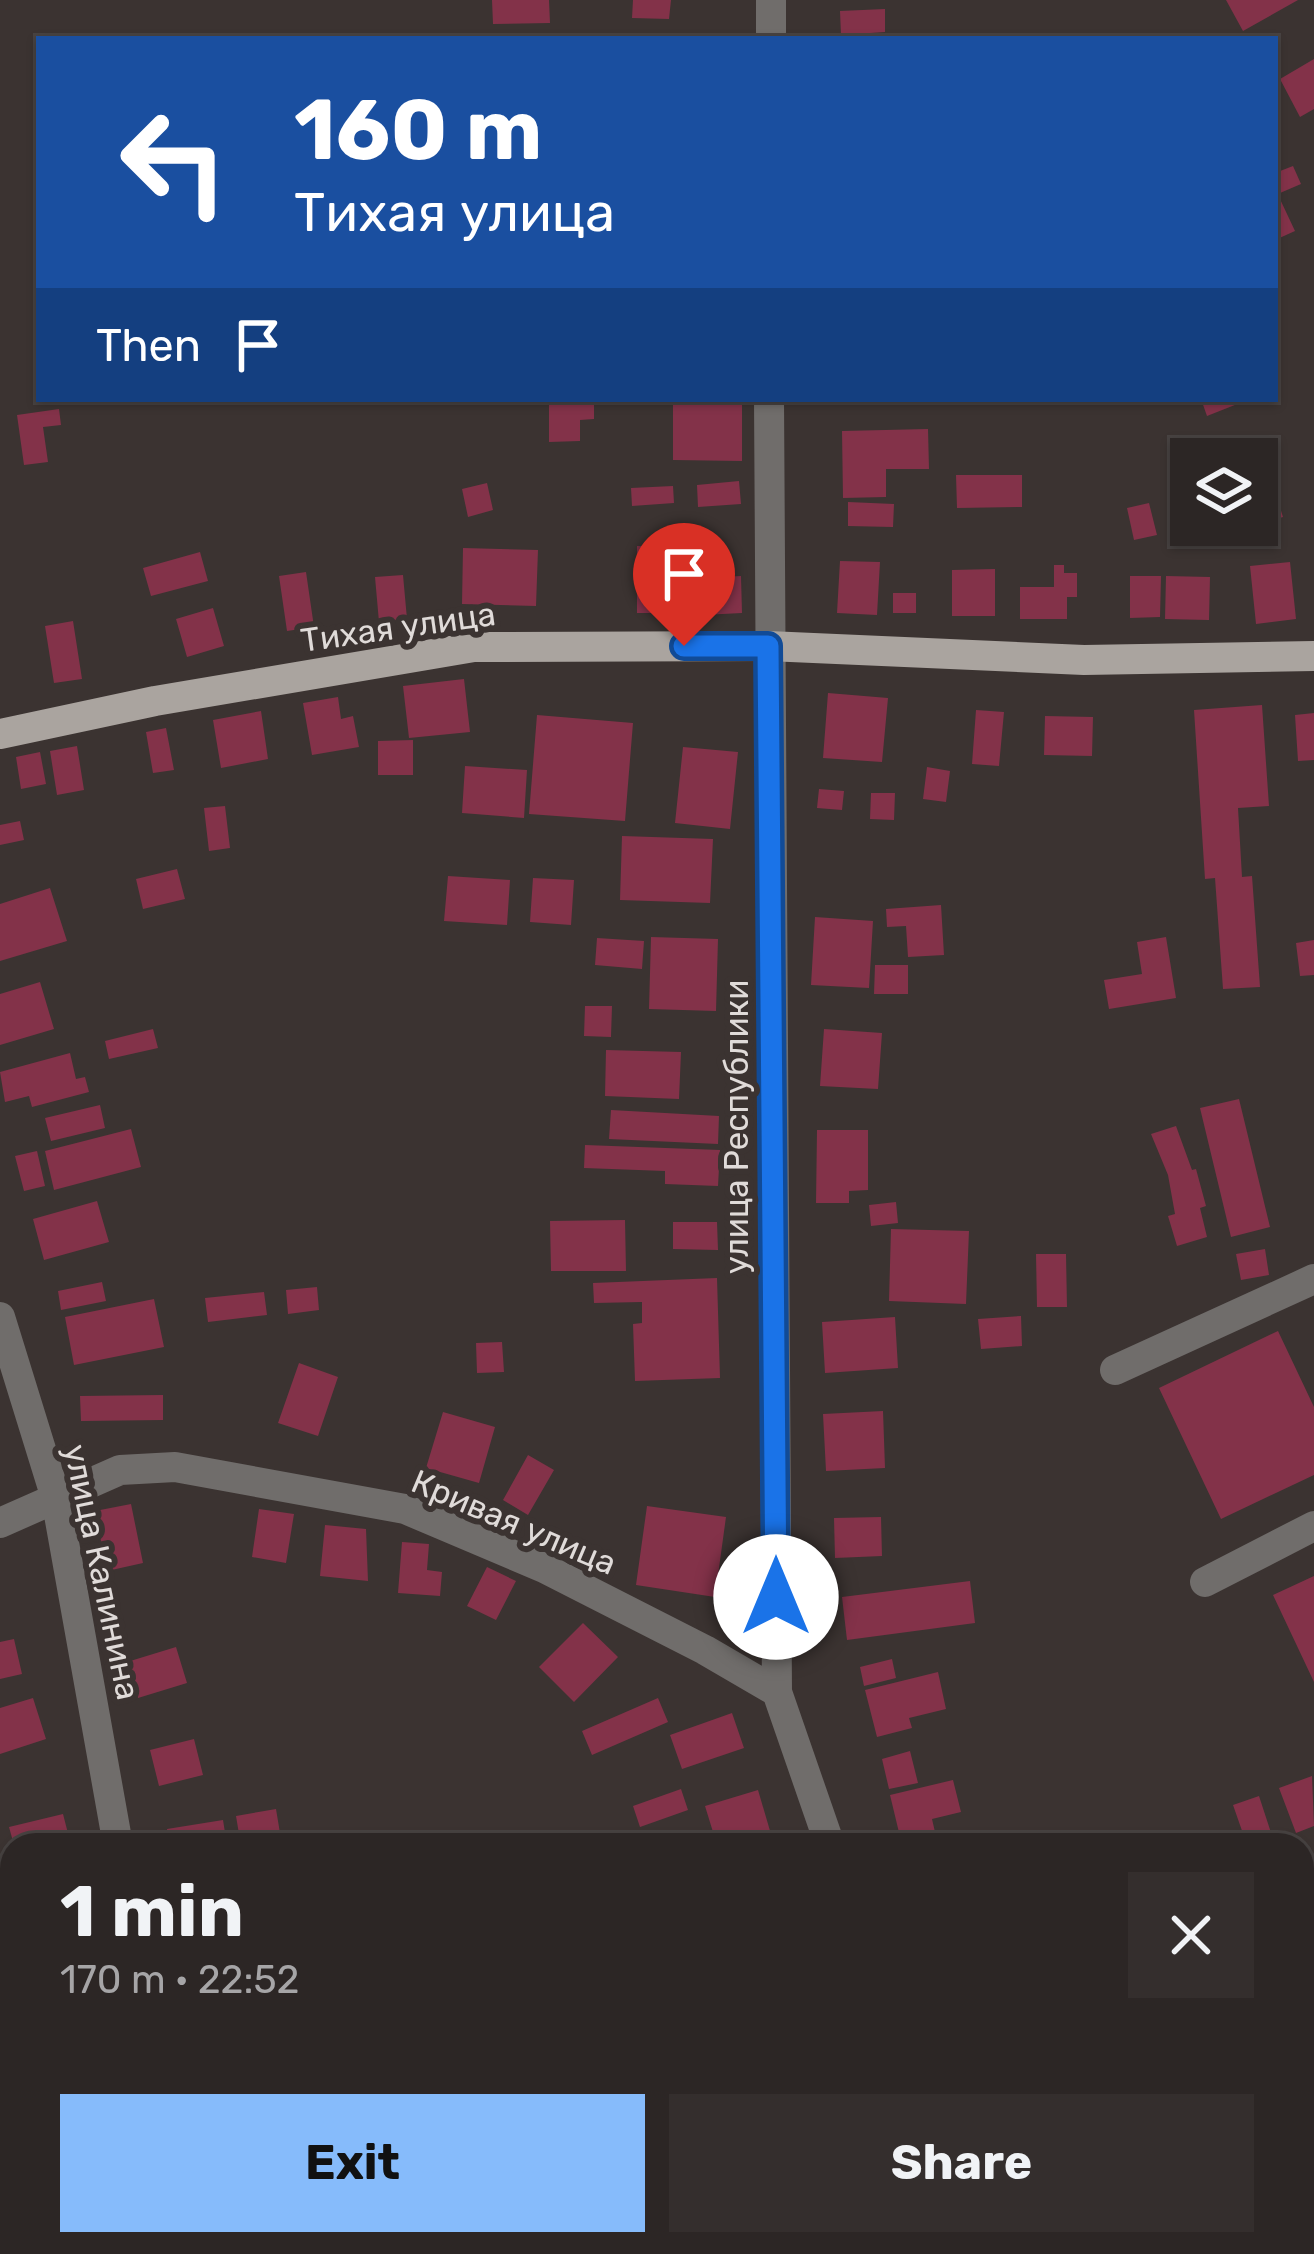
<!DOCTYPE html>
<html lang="en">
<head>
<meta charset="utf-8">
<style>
  :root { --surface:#2c2625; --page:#342e2d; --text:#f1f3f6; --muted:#a6a5a7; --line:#484342; --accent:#86bbfb }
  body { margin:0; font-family:Rubik,sans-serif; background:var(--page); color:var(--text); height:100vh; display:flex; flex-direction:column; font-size:45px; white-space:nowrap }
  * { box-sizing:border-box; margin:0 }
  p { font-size:39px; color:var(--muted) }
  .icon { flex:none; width:66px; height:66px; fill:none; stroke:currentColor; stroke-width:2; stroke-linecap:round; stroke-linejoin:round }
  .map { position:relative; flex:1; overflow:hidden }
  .drawer { position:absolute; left:0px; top:1833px; width:1314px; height:423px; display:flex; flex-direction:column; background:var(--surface); border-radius:36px 36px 0 0; box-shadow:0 3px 9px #0004,0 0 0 3px var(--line) }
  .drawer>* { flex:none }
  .top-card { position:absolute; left:36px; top:36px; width:1242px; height:366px; border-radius:0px; box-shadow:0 3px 9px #0004,0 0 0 3px var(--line); background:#1a4fa0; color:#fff; overflow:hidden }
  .controls { position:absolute; left:1170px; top:438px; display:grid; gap:24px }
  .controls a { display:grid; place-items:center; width:108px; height:108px; border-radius:0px; background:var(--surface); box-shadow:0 3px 9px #0004,0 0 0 3px var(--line); font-size:60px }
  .pin { position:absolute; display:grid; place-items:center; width:102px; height:102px; color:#fff; margin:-123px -51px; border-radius:50% 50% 50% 0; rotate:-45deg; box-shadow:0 0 12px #0007 }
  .pin .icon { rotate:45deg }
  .me { position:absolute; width:132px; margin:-66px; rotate:0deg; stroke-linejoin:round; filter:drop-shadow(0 0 9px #0008) }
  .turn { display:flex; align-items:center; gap:42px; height:252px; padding:0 60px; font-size:54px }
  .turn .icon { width:156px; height:156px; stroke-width:2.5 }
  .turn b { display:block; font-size:84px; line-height:102px }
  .then { display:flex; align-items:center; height:114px; padding:0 60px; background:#0003; gap:24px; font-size:45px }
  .round { display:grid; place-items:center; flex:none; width:126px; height:126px; border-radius:0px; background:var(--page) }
  .overview { display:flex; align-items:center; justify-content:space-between; height:204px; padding:0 60px }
  h1 { font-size:72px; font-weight:700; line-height:90px }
  .action { display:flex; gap:24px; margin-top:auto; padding:24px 60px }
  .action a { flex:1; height:138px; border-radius:0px; background:var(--accent); color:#111; font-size:48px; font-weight:700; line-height:138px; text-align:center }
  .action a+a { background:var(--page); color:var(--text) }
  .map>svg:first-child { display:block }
  .building { fill:#833249 }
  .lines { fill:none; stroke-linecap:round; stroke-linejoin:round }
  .minor { stroke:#706d6b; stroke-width:30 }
  .major { stroke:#aaa49f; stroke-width:30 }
  .route-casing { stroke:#114b97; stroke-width:30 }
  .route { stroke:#1a73e8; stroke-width:21 }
  .labels { text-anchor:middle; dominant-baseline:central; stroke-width:12; stroke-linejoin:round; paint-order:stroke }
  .street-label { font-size:33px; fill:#e0dbd9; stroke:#3b3331 }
</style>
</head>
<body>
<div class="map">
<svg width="1314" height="2254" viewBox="0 0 1314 2254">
  <rect width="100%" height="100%" fill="#3b3331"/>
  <path class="building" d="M492,0H549L550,23L493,24Z
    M633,0H671L669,19L632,18Z
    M1226,0H1298L1243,31Z
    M885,9V32L841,35L840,11Z
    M1314,59V109L1300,117L1280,79Z
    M1293,166L1301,184L1280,193L1275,173Z
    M1279,197L1295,231L1275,240V199Z
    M549,399H594V419L580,420V441L549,442Z
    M673,399H742V461L673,460Z
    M1201,399H1250L1207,416Z
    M59,409L61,425L43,427L48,462L24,465L17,415Z
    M928,429L929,469H886V497L843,498L842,431Z
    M956,475H1022V507L957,508Z
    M1271,479L1283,517L1257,525V483Z
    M739,481L741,504L698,507L697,485Z
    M487,483L493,510L468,517L462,489Z
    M673,486L674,503L632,506L631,488Z
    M848,502L894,504L893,527L848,526Z
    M1149,503L1157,535L1134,540L1127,508Z
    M637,546L676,547V613H637Z
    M463,548L538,550L536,606L462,604Z
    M200,552L208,581L151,596L143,568Z
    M840,561L880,562L877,615L837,613Z
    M1290,562L1296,619L1256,624L1250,566Z
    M1054,565H1064V573H1077V597H1067V619H1020V587H1054Z
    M995,569V616H952V570Z
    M306,572L314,627L287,631L279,576Z
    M403,575L407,619L379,622L375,577Z
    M741,576L742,613L683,616L682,579Z
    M1130,576H1161L1160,617L1130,618Z
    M1166,576L1210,577L1209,620L1165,619Z
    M893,593H916V613H893Z
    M213,608L224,646L187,657L176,619Z
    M73,621L82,679L54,683L45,626Z
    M464,679L470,732L409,738L403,686Z
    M828,693L888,698L882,762L823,758Z
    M338,697L341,719L353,716L359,747L312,755L303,703Z
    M1262,705L1269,806L1238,808L1242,877L1252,876L1260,987L1223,989L1215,878L1205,879L1194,710Z
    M976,710L1004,712L999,766L972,764Z
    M261,711L268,759L221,768L213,720Z
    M1314,713V760L1298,761L1295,715Z
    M537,715L633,723L625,821L529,814Z
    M1045,716L1093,717L1092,756L1044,755Z
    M166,728L174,770L153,773L146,732Z
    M413,740V775H378V741Z
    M77,746L84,790L57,795L50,751Z
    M683,747L738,752L730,829L675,823Z
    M40,752L46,784L21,789L16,757Z
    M465,766L527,770L524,818L462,813Z
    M927,767L950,771L946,802L923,799Z
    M819,789L844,791L842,810L817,808Z
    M871,793H895L894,820L870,819Z
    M225,806L230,848L209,851L204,808Z
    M20,821L24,840L0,845V825Z
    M622,836L713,839L710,903L620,900Z
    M177,869L185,899L143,909L136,879Z
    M448,876L510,880L507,925L444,921Z
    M533,878L574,880L571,925L530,922Z
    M50,888L67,941L0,961V904Z
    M941,905L944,955L908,957L906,926L887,927L886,909Z
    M815,917L873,921L869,988L811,985Z
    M651,937L718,939L716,1011L649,1009Z
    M1166,937L1176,998L1109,1009L1104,980L1142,974L1137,942Z
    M597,938L644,941L642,969L595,965Z
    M1314,940V975L1300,976L1296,943Z
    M875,965H908V994H874Z
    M40,982L54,1029L0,1045V994Z
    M585,1006H612L611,1037L584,1036Z
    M153,1029L158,1048L109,1059L105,1041Z
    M824,1029L882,1033L878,1089L820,1086Z
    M606,1050L681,1052L679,1099L605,1096Z
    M70,1053L76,1079L85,1077L89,1092L32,1107L29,1096L5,1102L0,1072Z
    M1239,1099L1270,1227L1231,1237L1200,1108Z
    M100,1105L105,1128L51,1141L45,1118Z
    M611,1110L719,1116L718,1144L609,1139Z
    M1176,1126L1192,1170L1196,1169L1206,1206L1200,1208L1207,1237L1177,1246L1168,1216L1175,1214L1168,1175L1151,1134Z
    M131,1129L141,1167L54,1190L45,1151Z
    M817,1130H868V1190L849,1191V1203H816Z
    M585,1145L720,1150L718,1186L665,1184V1171L584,1168Z
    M37,1151L45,1186L24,1191L15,1156Z
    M97,1201L109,1242L44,1260L33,1219Z
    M896,1202L898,1223L871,1226L869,1205Z
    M625,1220L626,1271H551L550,1221Z
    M673,1222H717L718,1250L673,1249Z
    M891,1229L969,1231L966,1304L889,1301Z
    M1265,1249L1269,1275L1241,1280L1236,1254Z
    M1036,1254H1066L1067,1307H1037Z
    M717,1278L720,1378L635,1381L633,1324L642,1323V1302L594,1303L593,1283Z
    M102,1282L106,1301L61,1310L58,1291Z
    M317,1287L319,1310L288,1314L286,1290Z
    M264,1292L267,1315L208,1322L205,1298Z
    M154,1299L164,1347L74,1365L65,1317Z
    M1021,1316L1022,1346L981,1349L978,1319Z
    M895,1317L898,1368L825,1373L822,1322Z
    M1278,1331L1314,1407V1475L1221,1519L1159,1388Z
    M502,1342L504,1372L477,1373L476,1343Z
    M299,1363L338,1377L318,1436L278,1423Z
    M163,1395V1420L81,1421L80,1396Z
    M883,1411L885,1468L826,1471L823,1414Z
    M443,1412L495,1427L479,1483L426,1468Z
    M528,1455L554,1470L528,1515L503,1500Z
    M131,1504L143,1563L107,1571L95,1511Z
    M647,1506L726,1517L715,1597L636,1585Z
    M259,1509L294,1514L286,1563L252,1557Z
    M881,1517L882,1556L835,1558L834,1518Z
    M325,1525L366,1529L368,1581L320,1576Z
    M402,1542L429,1544L427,1570L442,1572L440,1596L398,1593Z
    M487,1567L516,1581L496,1620L467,1606Z
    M1314,1576V1682L1273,1595Z
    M970,1581L975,1623L847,1640L842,1597Z
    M583,1623L618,1657L574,1702L539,1667Z
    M14,1639L22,1674L0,1679V1642Z
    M176,1647L187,1683L138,1698L127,1662Z
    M892,1659L896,1678L864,1686L860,1667Z
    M938,1672L946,1709L909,1718L912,1728L877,1737L865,1690Z
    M33,1698L46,1739L0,1754V1708Z
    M658,1698L668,1722L592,1755L582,1731Z
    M732,1713L744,1748L682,1769L670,1735Z
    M194,1739L203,1775L159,1786L150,1750Z
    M910,1751L918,1783L889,1789L882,1759Z
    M1312,1776L1314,1826L1296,1833L1279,1788Z
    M953,1780L961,1812L932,1819L938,1845H902L890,1795Z
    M681,1789L688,1810L640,1827L633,1806Z
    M758,1790L773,1841L717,1845L705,1806Z
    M1259,1796L1275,1845H1247L1233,1805Z
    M276,1809L280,1833L240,1840L236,1816Z
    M63,1814L71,1845H14L9,1827Z
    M223,1820L227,1845H169L167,1829Z
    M1107,2244H1159L1151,2254H1113L1104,2247Z"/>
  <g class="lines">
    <path class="minor" d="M771,39V0
      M769,399L777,1692L830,1845
      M0,1317L56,1498L118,1845
      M1115,1370L1314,1279
      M0,1523L120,1470L175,1467L405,1509L544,1568L705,1650L777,1692
      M1205,1582L1314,1526
      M1302,2228L1314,2236
      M230,2244L233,2254
      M925,2244L927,2254"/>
    <path class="major" d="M0,734L155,701L474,647L768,646L1084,660L1314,656"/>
  </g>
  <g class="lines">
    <g class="route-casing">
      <path id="route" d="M684,646H768L776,1597"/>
    </g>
    <use href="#route" class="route"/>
  </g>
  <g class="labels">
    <g class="street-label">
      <text transform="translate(398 627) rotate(-8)">Тихая улица</text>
      <text transform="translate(736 1127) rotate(-90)">улица Республики</text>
      <text transform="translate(514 1522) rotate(23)">Кривая улица</text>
      <text transform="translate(102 1572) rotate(78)">улица Калинина</text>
    </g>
  </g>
</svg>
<div class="controls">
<a><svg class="icon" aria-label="layers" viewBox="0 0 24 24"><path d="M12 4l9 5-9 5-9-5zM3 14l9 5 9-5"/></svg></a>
</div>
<div class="pin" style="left:684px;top:646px;background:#d93025"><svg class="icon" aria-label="arrive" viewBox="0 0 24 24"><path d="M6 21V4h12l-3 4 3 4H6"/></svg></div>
<svg class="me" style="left:776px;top:1597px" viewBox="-20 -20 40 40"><circle r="19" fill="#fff"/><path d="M0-13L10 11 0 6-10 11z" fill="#1a73e8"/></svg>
<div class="top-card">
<div class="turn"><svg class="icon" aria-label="left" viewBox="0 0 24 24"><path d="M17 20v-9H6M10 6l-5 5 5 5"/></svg><div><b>160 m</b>Тихая улица</div></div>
<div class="then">Then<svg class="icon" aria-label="arrive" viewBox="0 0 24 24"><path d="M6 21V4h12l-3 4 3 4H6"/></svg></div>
</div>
<section class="drawer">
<div class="overview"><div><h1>1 min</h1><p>170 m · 22:52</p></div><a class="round"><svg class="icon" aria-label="close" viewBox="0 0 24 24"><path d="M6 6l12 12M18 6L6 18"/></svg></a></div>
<div class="action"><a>Exit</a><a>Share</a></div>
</section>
</div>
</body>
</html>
